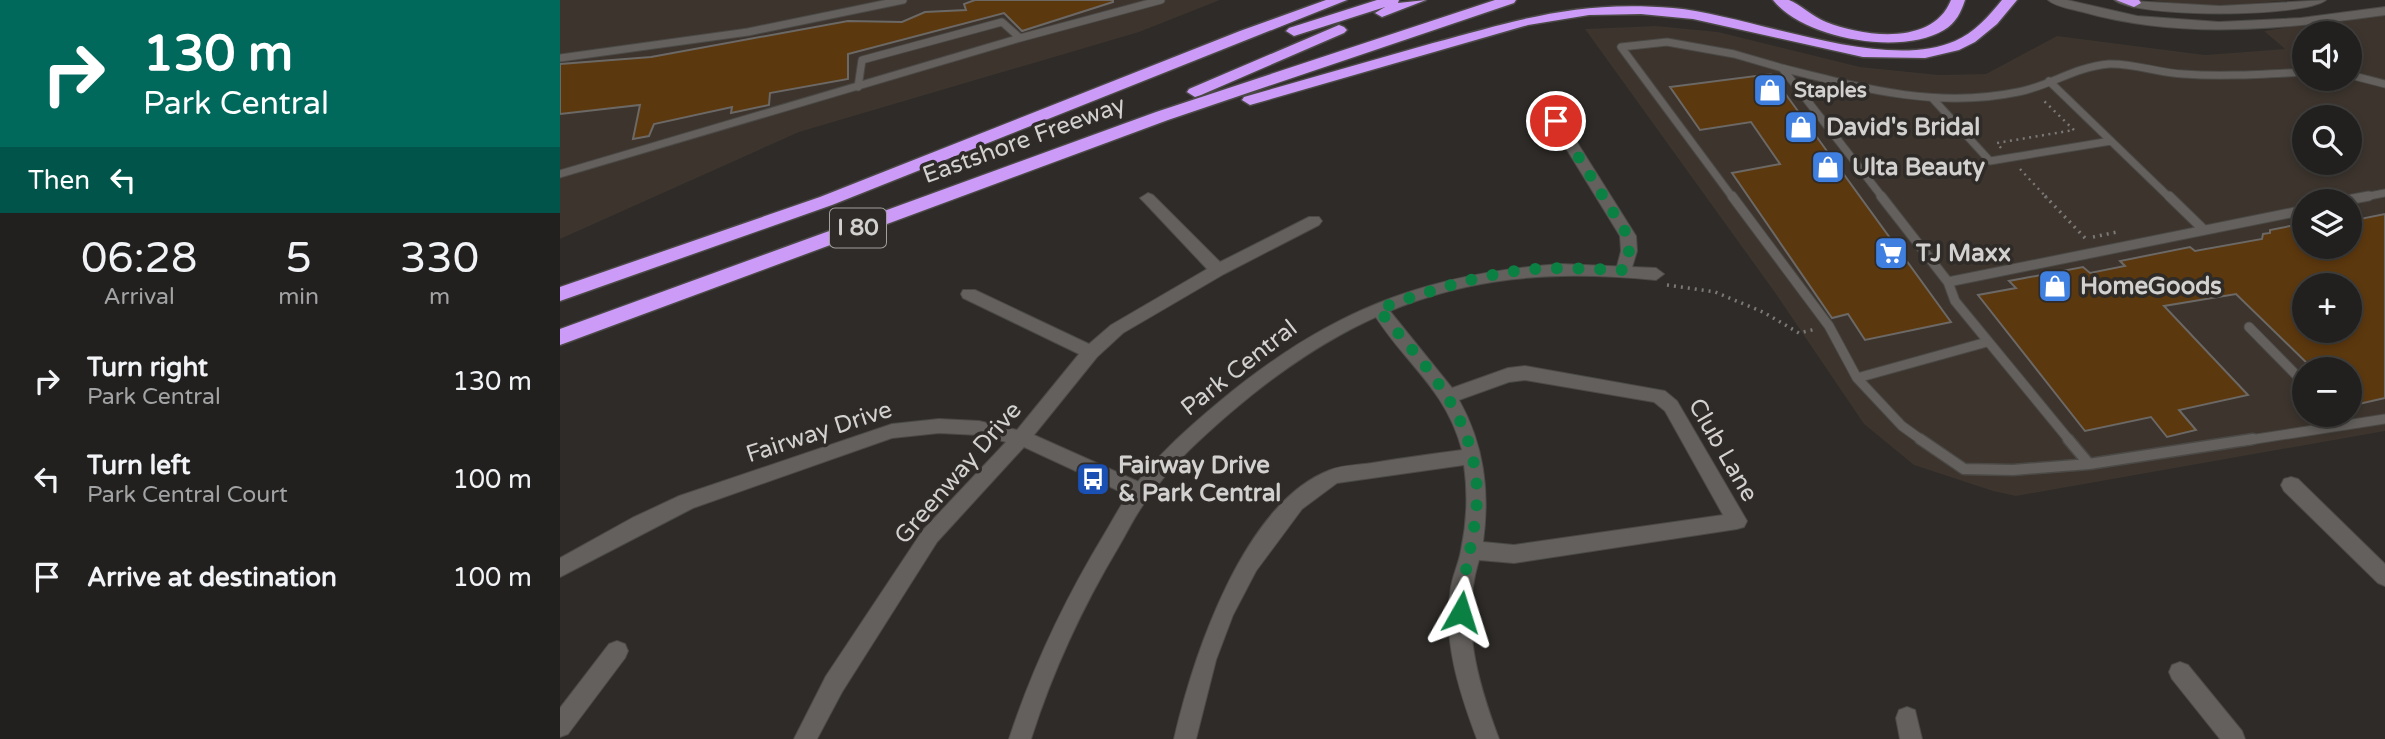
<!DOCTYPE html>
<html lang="en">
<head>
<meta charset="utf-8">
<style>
  :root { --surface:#22201e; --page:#2e2d2b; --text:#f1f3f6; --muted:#a2a3a4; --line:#3f3e3c }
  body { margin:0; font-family:"Varela Round",sans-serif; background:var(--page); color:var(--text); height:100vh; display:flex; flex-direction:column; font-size:26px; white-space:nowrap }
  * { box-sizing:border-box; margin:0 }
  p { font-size:23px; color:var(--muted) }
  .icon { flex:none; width:38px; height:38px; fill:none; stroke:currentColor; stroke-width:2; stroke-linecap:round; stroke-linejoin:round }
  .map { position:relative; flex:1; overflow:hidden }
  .side { display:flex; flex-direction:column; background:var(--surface); width:560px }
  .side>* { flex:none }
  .guide { background:#00695c; color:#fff; overflow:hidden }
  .fabs { position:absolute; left:1732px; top:21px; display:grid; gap:14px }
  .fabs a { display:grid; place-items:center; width:70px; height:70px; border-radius:50%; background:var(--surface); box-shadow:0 4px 10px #0003,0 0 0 2px var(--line); font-size:35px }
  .pin { position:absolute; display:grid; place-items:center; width:60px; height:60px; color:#fff; margin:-30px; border:4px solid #fff; border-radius:50%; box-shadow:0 2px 7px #0007 }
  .me { position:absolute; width:77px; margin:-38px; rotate:6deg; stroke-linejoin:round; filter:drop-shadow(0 0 5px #0008) }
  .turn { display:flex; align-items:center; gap:24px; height:147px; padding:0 28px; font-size:32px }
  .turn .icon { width:91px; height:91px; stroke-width:2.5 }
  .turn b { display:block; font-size:49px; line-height:60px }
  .then { display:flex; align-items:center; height:66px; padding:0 28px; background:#0003; gap:14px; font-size:26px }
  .eta { display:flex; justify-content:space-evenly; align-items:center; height:119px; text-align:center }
  .eta b { font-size:42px; font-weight:600; line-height:49px }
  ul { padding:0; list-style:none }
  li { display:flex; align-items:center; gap:21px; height:98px; padding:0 28px }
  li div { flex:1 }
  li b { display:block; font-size:26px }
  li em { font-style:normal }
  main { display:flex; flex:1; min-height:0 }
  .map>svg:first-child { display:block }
  .built { fill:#3c342d; fill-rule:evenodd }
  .building { fill:#5c380e; stroke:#6b6865; stroke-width:2; fill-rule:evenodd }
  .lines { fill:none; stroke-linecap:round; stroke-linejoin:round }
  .lane-far2-casing { stroke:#4b4946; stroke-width:9 }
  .lane-far1-casing { stroke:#4b4946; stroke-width:11 }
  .lane-casing { stroke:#4b4946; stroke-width:13 }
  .street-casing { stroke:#4b4946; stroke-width:2 }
  .secondary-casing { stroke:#4b4946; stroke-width:2 }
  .highway-casing { stroke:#4b4946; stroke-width:3 }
  .path-far1 { stroke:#7b7977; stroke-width:2.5; stroke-dasharray:2 4.5; stroke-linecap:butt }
  .path { stroke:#7b7977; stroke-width:3.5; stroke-dasharray:2 5; stroke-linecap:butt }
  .lane-far2 { stroke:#63605d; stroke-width:7 }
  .lane-far1 { stroke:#63605d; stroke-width:9 }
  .lane { stroke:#63605d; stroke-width:10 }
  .street { fill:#63605d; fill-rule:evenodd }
  .secondary { fill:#63605d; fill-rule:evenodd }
  .highway { fill:#cb9bf7; fill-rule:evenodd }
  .route { stroke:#0b8043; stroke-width:12; stroke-dasharray:0 21.6 }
  .labels { text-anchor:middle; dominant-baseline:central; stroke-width:7; stroke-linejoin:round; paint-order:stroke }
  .far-poi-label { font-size:21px; font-weight:bold; fill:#d3d1d0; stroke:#2e2b28; text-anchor:start }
  .shield { fill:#2e2b28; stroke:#a29f9e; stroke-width:2 }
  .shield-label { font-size:23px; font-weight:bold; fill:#d3d1d0 }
  .poi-label { font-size:24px; font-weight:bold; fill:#d3d1d0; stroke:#2e2b28; text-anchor:start }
  .street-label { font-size:24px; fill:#d3d1d0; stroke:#2e2b28 }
</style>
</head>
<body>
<main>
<section class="side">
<div class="guide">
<div class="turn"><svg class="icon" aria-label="right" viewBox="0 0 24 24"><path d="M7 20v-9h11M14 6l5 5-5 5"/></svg><div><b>130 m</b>Park Central</div></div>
<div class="then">Then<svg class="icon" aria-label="left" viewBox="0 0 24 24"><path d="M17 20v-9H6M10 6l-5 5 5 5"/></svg></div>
</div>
<div class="eta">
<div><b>06:28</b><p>Arrival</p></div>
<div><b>5</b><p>min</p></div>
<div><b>330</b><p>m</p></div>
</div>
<ul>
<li><svg class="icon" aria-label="right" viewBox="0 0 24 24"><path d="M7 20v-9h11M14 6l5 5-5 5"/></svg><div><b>Turn right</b><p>Park Central</p></div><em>130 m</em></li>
<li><svg class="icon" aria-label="left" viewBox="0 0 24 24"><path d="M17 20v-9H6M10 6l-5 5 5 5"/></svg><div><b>Turn left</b><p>Park Central Court</p></div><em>100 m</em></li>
<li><svg class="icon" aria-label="arrive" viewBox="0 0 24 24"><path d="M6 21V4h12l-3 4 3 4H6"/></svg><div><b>Arrive at destination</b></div><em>100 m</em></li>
</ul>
</section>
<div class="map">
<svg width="1825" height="739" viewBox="0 0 1825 739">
  <rect width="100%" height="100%" fill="#2e2b28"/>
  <path class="built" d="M0,0H660L579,32L239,132L0,239Z
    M1589,0H1732L1649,7Z
    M1825,12V431L1456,496L1433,491L1354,465L1304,424L1216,294L1025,29L1096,26L1158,32L1300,67L1379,75L1426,74L1497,36L1645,55L1725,49L1704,31ZM1745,33H1790V79H1745ZM1745,117H1790V163H1745ZM1745,201H1790V247H1745ZM1745,285H1790V331H1745ZM1745,369H1790V415H1745Z"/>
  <path class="building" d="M415,0H553V2L462,31L444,13L288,54V79L210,93L209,105L171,113L172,107L94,124L89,136L73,139L80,105L0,114V64L91,57L288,21L342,22L365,12L406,10L404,4Z
    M1211,74L1391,322L1305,340L1288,314L1272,318L1172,173L1220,164L1191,122L1140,130L1110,87Z
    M1825,214V398L1790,406V369H1753L1676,294L1604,306L1688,395L1619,410L1636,430L1607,437L1591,417L1525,431L1418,295L1456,288L1449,281L1523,267L1530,273L1565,266L1560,261L1630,247L1635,251L1702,239L1703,234L1710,233V230L1745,223V247H1790V221ZM1745,285H1790V331H1745Z"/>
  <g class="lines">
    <g class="lane-far2-casing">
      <path id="lane-far2" d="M0,58L188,32L343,0
        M1222,68C1301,88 1376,109 1458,92C1490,86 1514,67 1549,64C1573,63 1599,73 1623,74C1664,77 1704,74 1745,72
        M1790,75L1825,84
        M1489,81L1610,198
        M298,87L302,60L442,22L460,38
        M1373,99L1430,161L1551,141
        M0,174L460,38L601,0
        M1173,198L1061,47L1107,42L1174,54L1222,68L1323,198
        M1799,198L1825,193"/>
    </g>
    <g class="lane-far1-casing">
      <path id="lane-far1" d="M1172,196L1269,326L1297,378L1342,426L1363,441
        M1321,196L1388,282
        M1609,196L1644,230
        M1782,201L1809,196
        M1689,327L1745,384
        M1297,378L1427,342
        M1510,441L1395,301L1388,282L1745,210
        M1683,441L1825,419"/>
    </g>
    <g class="lane-casing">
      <path id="lane" d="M1360,439L1404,469L1453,470L1529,464
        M1508,439L1529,464L1693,439"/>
    </g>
    <g class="street-casing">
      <path id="street" d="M984,97L991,101L1076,236L1077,251L1070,274H1058L1056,270L1061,251L1060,236L977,101Z
        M588,193L593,195L660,262L749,217H759L762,221L759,225L664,274L563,333L537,357L474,435L588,486L591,492L588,498L581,500L574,498L464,447L377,542L282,692L257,739H234L266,676L363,530L446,442L419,435L379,433L332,438L133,508L0,577V558L72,518L119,496L332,424L379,419L419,421L457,430L519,354L403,298L401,294L403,290H415L529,344L551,325L647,269L583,201L580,198Z
        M819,303L825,305L892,388L948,368L965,366L1105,391L1117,401L1187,521L1184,527L1177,529L954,563L919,560C900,622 917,680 939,739H917C899,691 882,639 891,587C893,574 899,563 901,550C907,522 908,493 904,465L777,483L742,509L696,571L673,615L656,660L636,739H614C633,657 683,503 770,470C782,465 798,465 812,463C842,458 872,454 902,450C885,386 841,361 811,309ZM965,380L1094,402L1105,411L1163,515L954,545L923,542C930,491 924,445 899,400L949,382Z
        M1731,477L1738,479L1825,564V586L1818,583L1724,491L1721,485L1724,479Z
        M57,641L65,644L68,651L65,658L8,734L0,737V708L49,644Z
        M1620,662L1628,665L1682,731L1685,739H1660L1612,679L1609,672L1612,665Z
        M1347,707L1355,710L1362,739H1340L1336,718L1339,710Z"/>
    </g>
    <g class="secondary-casing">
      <path id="secondary" d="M1488,0H1507L1577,16L1659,22L1741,18L1825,7V15C1725,29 1621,40 1523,12C1512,9 1496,7 1488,0Z
        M1554,0L1660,6L1766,0C1743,18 1577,18 1554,0Z
        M1001,264L1096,268L1104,274L1096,280C1032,274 969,273 906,287C815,307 740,353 670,413C640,439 609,467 586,501C575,515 568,531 559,546C522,608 493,670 471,739H449C473,666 505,599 545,533C554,518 562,502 573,488C597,455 628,428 659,402C767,312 862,274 1001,264Z"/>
    </g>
    <g class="highway-casing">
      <path id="highway" d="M766,0H787L272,205L0,301V287L260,197L680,31Z
        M817,0H839L838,3L866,0L822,17L815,13L825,7L734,36L726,31L729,28Z
        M935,0H956L954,3L608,120L0,345V329L596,112Z
        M1213,0C1217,0 1225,0 1229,0C1240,4 1253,17 1266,22C1304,37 1373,46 1391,0H1405C1401,12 1396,23 1384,30C1341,56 1244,39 1213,0Z
        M1442,0H1457L1437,24L1415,42L1399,50L1365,58L1303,57L1133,19L1081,14L1029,15L968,25L690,105L682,100L684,97C747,79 810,61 873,43C962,19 1019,0 1113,8C1191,15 1323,73 1395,41C1414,33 1429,16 1442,0Z
        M1556,0H1579L1581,3L1574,7Z
        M779,25L784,27L787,30L784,33L641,95L635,97L627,92L629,89Z"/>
    </g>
    <path class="path-far1" d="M1441,148L1437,143L1514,130L1484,101
      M1460,169L1487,198"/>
    <path class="path" d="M1485,196L1526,239
      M1533,237L1557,232L1559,234
      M1107,285L1155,292L1203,312L1239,333L1256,329"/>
    <use href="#lane-far2" class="lane-far2"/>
    <use href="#lane-far1" class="lane-far1"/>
    <use href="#lane" class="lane"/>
    <use href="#street" class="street"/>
    <use href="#secondary" class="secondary"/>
    <use href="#highway" class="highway"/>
  </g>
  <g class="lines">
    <path class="route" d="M901,612C902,571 918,531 917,490C913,411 865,366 818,309C863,293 908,278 955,271C991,266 1028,269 1064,270L1069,251L1068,236L996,121"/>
  </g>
  <defs>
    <g id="shop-square" transform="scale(1.75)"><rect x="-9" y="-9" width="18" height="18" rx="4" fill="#3f7fe0" stroke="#2e2b28"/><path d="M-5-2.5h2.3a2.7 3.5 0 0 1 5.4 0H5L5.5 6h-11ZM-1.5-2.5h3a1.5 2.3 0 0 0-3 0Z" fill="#fff"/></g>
    <g id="supermarket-square" transform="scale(1.75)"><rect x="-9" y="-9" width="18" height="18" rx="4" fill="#3f7fe0" stroke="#2e2b28"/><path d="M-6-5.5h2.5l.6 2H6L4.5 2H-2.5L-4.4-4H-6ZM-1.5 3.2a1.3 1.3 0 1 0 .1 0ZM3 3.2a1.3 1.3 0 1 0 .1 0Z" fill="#fff"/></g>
    <g id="bus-square" transform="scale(1.75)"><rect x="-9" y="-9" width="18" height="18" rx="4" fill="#1a4fb4" stroke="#2e2b28"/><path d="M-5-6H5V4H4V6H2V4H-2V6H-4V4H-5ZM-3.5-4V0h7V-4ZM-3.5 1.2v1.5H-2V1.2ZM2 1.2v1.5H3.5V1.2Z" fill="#fff"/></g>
  </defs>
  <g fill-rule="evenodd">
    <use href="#shop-square" x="1210" y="90"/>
    <use href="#shop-square" x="1241" y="127"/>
    <use href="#shop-square" x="1268" y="167"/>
    <use href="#supermarket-square" x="1331" y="253"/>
    <use href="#shop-square" x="1495" y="286"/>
    <use href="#bus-square" x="533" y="479"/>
  </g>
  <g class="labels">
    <g class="far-poi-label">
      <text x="1234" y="90">Staples</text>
    </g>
    <rect class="shield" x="270" y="208.5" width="56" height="39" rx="5"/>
    <g class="shield-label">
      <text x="298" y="228">I 80</text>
    </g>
    <g class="poi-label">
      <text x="1266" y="127">David's Bridal</text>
      <text x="1292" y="167">Ulta Beauty</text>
      <text x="1356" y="253">TJ Maxx</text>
      <text x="1520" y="286">HomeGoods</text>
      <text x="558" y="465">Fairway Drive<tspan x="558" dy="28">&amp; Park Central</tspan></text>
    </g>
    <g class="street-label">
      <text transform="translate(464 140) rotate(-20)">Eastshore Freeway</text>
      <text transform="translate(679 368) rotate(-38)">Park Central</text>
      <text transform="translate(259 432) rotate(-18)">Fairway Drive</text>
      <text transform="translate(1163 450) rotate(60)">Club Lane</text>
      <text transform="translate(398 473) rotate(-49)">Greenway Drive</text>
    </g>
  </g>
</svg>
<div class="fabs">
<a><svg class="icon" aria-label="sound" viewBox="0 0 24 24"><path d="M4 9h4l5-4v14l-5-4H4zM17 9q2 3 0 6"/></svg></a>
<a><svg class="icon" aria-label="search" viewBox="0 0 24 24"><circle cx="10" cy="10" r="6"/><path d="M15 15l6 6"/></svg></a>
<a><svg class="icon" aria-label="layers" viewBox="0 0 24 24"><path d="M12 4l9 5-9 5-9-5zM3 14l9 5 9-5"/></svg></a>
<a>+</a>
<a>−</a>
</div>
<div class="pin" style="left:996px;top:121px;background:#d93025"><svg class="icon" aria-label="arrive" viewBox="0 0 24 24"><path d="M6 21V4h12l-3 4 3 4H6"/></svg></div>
<svg class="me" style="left:901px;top:612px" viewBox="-20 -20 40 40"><path d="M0-17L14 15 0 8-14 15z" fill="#0b8043" stroke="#fff" stroke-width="4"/></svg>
</div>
</main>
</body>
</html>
